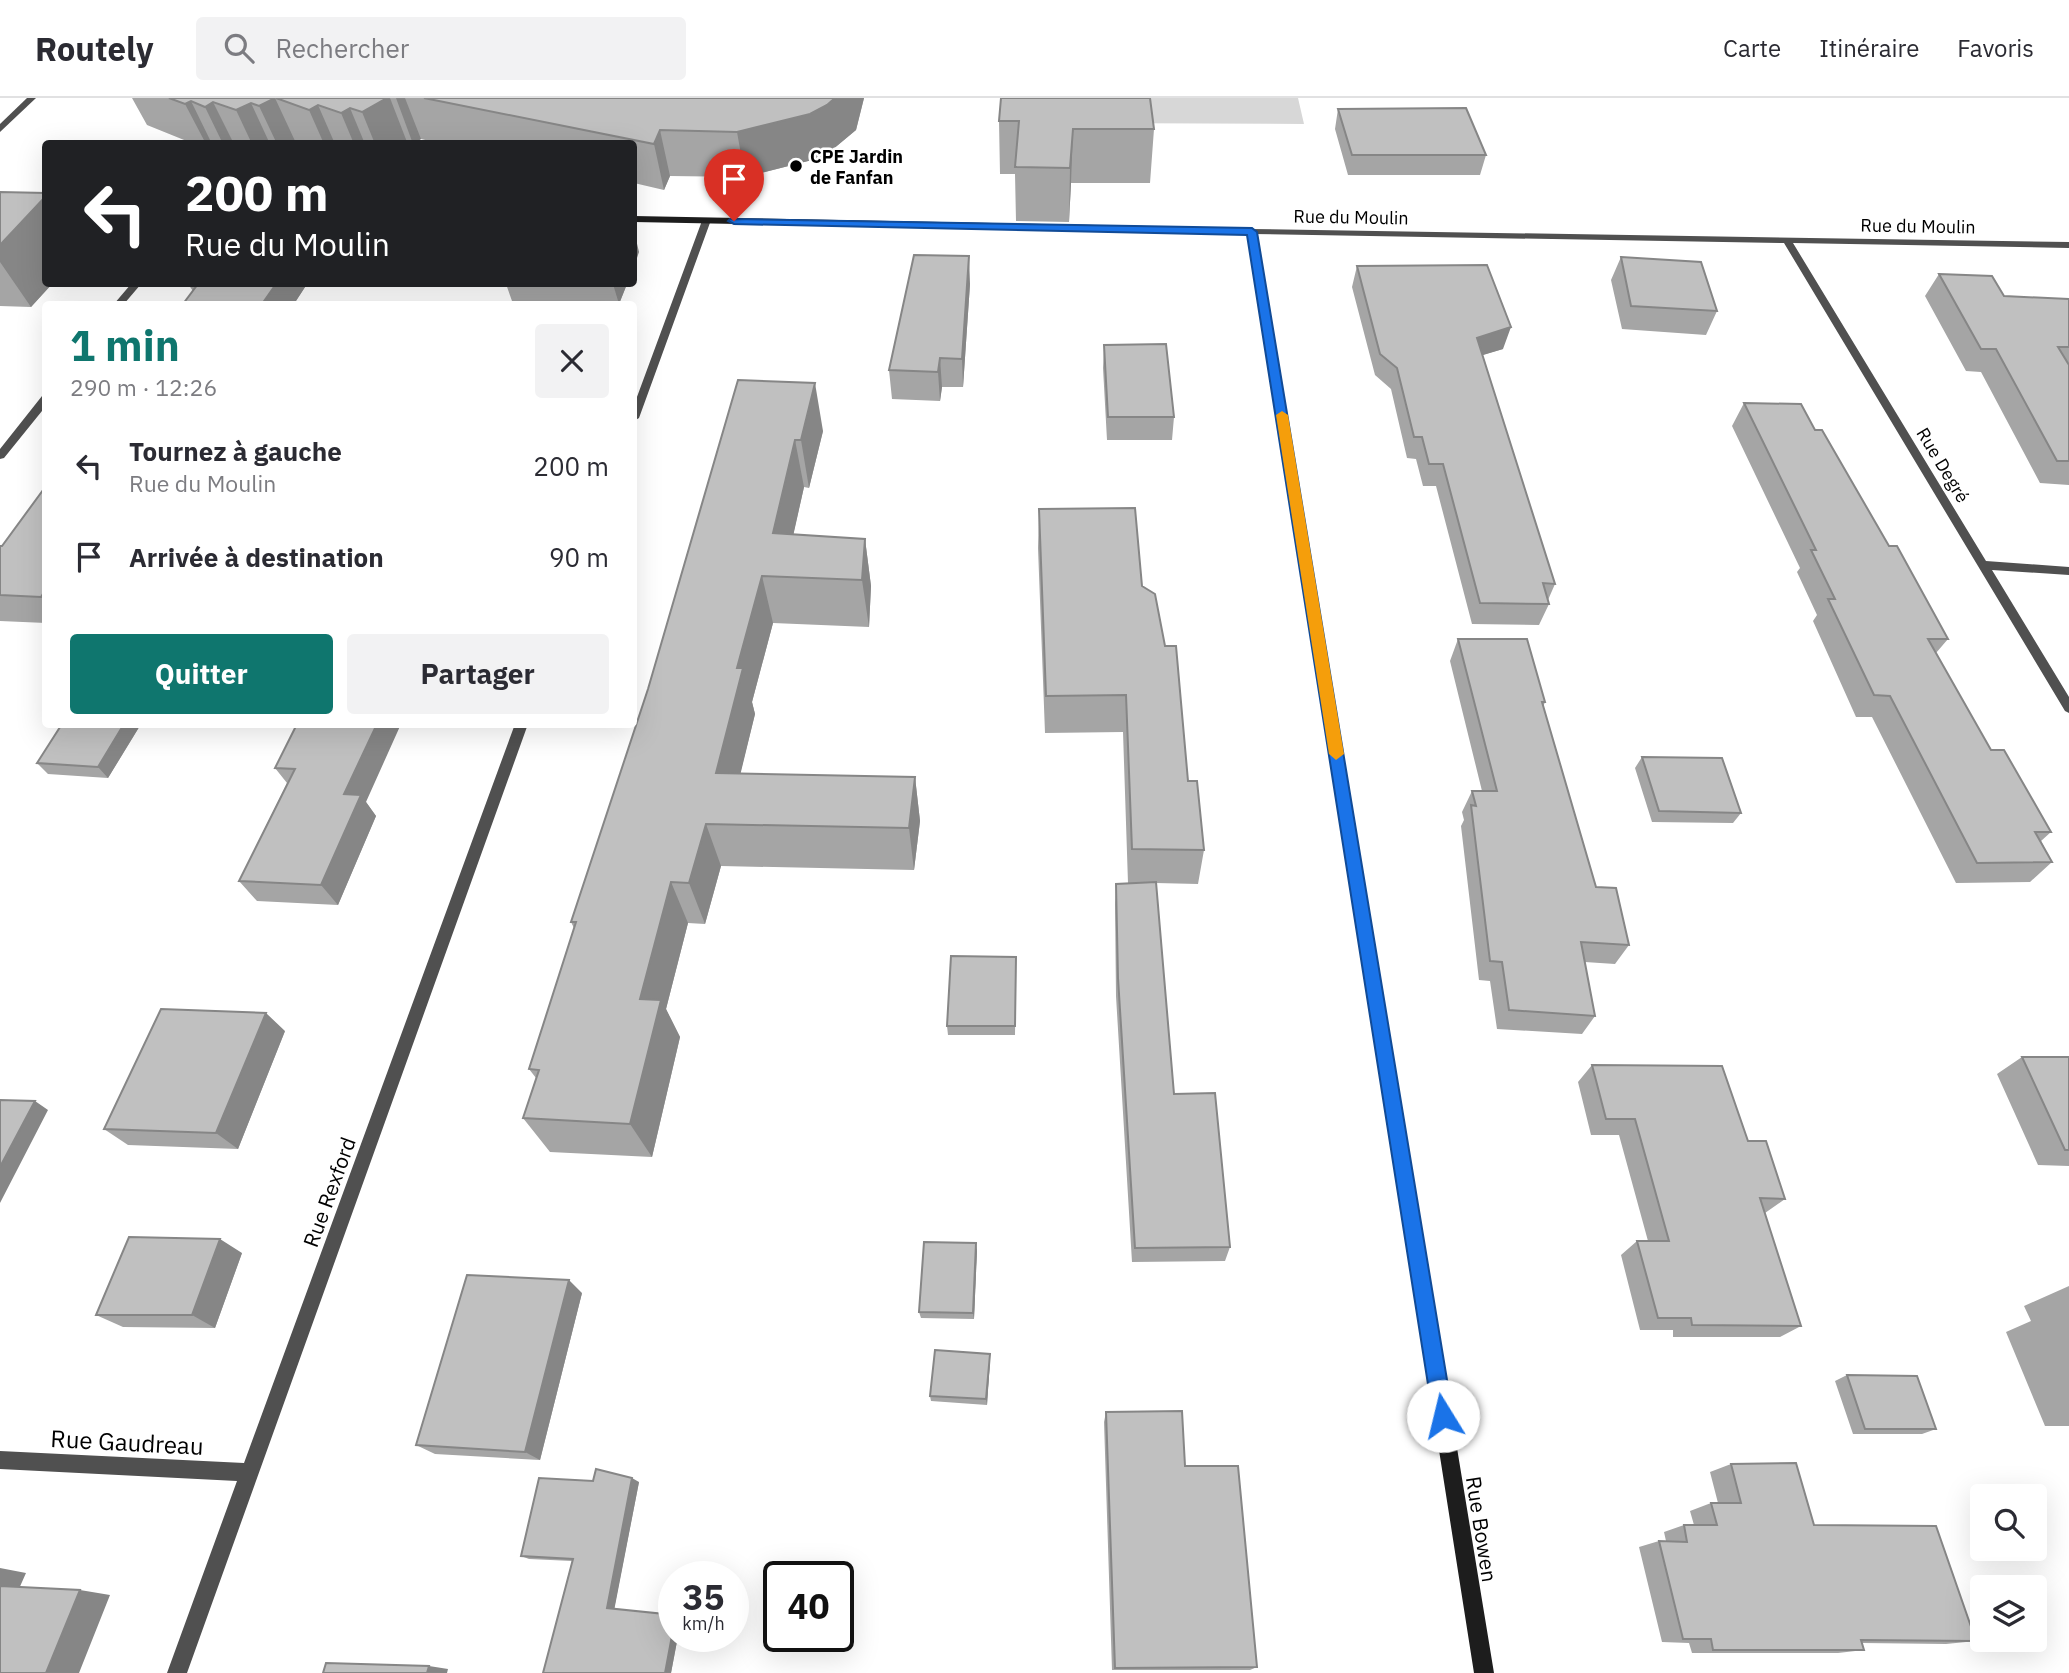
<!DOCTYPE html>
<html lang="fr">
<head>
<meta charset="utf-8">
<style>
  :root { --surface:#fff; --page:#f2f2f3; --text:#2b2b33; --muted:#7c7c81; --line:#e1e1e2; --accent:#0f766e }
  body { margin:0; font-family:"IBM Plex Sans",sans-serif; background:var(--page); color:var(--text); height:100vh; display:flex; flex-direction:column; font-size:26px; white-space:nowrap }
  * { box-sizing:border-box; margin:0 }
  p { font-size:23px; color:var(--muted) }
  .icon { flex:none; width:38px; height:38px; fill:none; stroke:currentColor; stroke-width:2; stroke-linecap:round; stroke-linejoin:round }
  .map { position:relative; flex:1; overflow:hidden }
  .sheet { position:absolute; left:42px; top:203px; width:595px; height:427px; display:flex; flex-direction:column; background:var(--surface); border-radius:7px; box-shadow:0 7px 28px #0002 }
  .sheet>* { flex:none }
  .hud { position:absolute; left:42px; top:42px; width:595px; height:147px; border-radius:7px; box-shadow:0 7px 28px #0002; background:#202124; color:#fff; overflow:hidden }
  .tools { position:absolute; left:1970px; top:1386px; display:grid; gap:14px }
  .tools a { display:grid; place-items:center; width:77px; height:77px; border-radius:7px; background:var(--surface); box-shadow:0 7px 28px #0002; font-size:35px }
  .speed { position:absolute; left:658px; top:1463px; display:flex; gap:14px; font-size:35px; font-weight:700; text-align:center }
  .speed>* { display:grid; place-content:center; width:91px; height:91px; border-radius:50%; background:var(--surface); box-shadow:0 7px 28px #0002; line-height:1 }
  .speed small { font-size:18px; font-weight:400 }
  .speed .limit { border:4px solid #111; border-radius:10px; background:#fff; color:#111 }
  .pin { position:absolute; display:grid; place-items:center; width:60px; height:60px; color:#fff; margin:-72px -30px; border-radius:50% 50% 50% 0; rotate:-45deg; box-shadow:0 0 7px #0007 }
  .pin .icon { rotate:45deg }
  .me { position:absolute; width:77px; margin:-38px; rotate:351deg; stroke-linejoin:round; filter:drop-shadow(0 0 5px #0008) }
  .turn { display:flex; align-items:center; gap:24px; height:147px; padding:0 28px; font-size:32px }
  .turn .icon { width:91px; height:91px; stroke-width:2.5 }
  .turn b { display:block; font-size:49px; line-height:60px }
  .round { display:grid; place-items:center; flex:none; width:74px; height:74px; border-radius:7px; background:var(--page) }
  .summary { display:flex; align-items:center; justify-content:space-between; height:119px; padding:0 28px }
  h1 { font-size:42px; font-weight:800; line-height:52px; color:var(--accent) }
  .cta { display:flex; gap:14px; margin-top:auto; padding:14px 28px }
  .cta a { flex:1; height:80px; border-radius:7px; background:var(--accent); color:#fff; font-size:28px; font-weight:800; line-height:80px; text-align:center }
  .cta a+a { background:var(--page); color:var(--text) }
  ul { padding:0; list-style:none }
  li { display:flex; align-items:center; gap:21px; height:91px; padding:0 28px }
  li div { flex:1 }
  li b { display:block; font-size:26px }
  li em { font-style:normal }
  header { display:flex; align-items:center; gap:42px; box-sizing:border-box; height:98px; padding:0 35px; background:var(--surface); border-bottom:2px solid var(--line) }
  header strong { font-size:33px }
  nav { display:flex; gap:38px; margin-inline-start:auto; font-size:24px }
  .search { width:490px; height:63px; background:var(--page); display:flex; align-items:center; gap:18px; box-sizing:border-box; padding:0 24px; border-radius:7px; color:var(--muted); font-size:26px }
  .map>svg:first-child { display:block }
  .green { fill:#d7d7d7 }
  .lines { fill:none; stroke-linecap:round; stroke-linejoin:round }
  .lane { fill:#505050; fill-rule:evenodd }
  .street { fill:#505050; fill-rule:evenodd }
  .secondary { fill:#1d1d1d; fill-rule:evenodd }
  .wall { fill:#a5a5a5 }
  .shaded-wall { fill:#868686 }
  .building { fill:#c0c0c0; stroke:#868686; stroke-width:2 }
  .route { fill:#1a73e8; stroke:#114b97; stroke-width:2 }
  .slow { fill:#f59e0b }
  .poi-dot { fill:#000; stroke:#fff; stroke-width:2.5 }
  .labels { text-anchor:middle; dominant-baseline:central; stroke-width:5; stroke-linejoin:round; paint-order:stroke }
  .far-poi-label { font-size:18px; font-weight:bold; fill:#000; stroke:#fff; text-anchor:start }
  .far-street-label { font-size:18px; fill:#000; stroke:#fff }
  .street-label { font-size:21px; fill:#000; stroke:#fff }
  .near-street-label { font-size:24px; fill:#000; stroke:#fff }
</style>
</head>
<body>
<header>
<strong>Routely</strong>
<div class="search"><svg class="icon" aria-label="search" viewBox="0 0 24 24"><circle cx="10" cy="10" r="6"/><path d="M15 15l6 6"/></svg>Rechercher</div>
<nav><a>Carte</a><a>Itinéraire</a><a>Favoris</a></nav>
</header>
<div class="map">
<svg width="2069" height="1575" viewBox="0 0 2069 1575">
  <rect width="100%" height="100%" fill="#fff"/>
  <path class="green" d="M1074,0H1298L1304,26L1074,25Z"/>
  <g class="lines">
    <path class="lane" d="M27,0H36L0,34V26Z"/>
    <path class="street" d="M703,120L711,122L639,320L634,323V307Z
      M1249,131L2069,144V150L1793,145L1986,463L2069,469V477L1992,472L2069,599V615L2065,613L1784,145L1252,136L1249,135Z
      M131,186H141L124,206H114Z
      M46,297V308L4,360L0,361V351L42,298Z
      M515,626H528L187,1575H167L237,1383L0,1371V1353L244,1365Z"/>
    <path class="secondary" d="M634,118L1252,130L1257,133L1494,1575H1474L1248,136L634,124Z"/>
  </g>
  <path class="wall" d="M132,0H864L856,32L832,52L816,61L745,79L670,78L664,92L634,85V46H442L421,41L413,46L407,44L404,46H194L147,27Z
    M1001,0L1154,31L1150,85H1071L1069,124L1016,123L1015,76H1000L999,23Z
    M1338,11L1486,57L1480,77H1348L1335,31Z
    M0,94L46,186H52L31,209L0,208Z
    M1621,159L1717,213L1706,237L1622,231L1611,182Z
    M1357,168L1503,251L1482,257L1555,486L1548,502L1549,506L1539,527L1472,526L1436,388H1423L1416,361L1407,360L1391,291L1375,277L1352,189Z
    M1939,176L2004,198L2069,201V387L2040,385L1981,274L1966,273L1925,198Z
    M188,186H307L294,206H183L193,193Z
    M506,186H627L619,206L512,203Z
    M970,186L963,289H942L940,303L892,301L889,272Z
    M1104,247L1174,319L1172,342H1107L1103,270Z
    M738,282L823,333L809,390L804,389L793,437L865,441L871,488L869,529L773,525L752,604L755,616L740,676L915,679L920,723L914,772L721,768L705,826L688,825L666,911L680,939L652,1059L550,1054L523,1020L536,980L529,971L574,830L571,824L648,591Z
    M1744,305L1815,332L1948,541L1936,555L1991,652L2051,734L2041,743L2052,764L2030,784L1956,785L1872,619H1856L1813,523L1817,517L1797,474L1800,470L1732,328Z
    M46,388V525L0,523V448H2Z
    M1039,411L1188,683L1204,752L1198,786L1156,785L1174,996L1230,1149L1225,1163L1132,1164L1116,898L1115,806L1116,786L1128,785L1123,634L1045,635L1038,450Z
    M1458,541L1545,604L1543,609L1596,789L1629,847L1615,866L1585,864L1595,918L1582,936L1497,931L1490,883L1479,882L1461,728L1464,722L1462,714L1472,693H1482L1450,563Z
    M62,626H141L108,680L48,676L37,665Z
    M297,626L366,704L376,718L338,807L257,803L239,783L287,685L275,670Z
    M1642,659L1741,715L1733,725L1652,724L1635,670Z
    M1016,868L1015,937H948L947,928Z
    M285,933L238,1051L128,1047L104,1031Z
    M2022,959H2069V1068L2038,1067L1997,976Z
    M1592,967L1748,1043L1785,1101L1765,1115L1801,1228L1780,1239H1673V1232H1640L1621,1157L1637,1143H1648L1619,1037H1591L1578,984Z
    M977,1152L974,1221L921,1220L919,1214Z
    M242,1155L215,1230L123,1229L96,1217Z
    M2069,1188V1328H2045L2006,1234L2031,1223L2024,1208Z
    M582,1195L540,1362L435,1356L416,1347Z
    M990,1262L987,1307L931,1303L930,1298Z
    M1847,1277L1936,1331L1922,1336H1853L1835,1283Z
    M1106,1314L1185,1368L1257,1569L1250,1572H1112L1104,1324Z
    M1731,1366L1814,1427L1976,1543L1946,1546L1862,1545L1864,1552L1838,1555H1692L1689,1545L1662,1544L1639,1449L1659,1443H1666L1664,1434L1684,1427H1694L1690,1413L1711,1405H1718L1710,1374Z
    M593,1383L639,1384L614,1511L674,1538H678L671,1575H543L572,1463L529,1461L521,1458Z"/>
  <path class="shaded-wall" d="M275,0L296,45L295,46H277L259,8Z
    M387,0H390L407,44L404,46H375L362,14Z
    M396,0H405L421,41L413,46Z
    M835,0H864L856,32L832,52L816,61L745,79L737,34Z
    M191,3L212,46H206L185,6Z
    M213,4L234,46H223L205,9Z
    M251,5L270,46H252L236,12Z
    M318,7L335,46H324L309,12Z
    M350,10L365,46H354L341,15Z
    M1073,31L1071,85L1069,124L1070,70Z
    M660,32L670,78L664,92L654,46Z
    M46,98V186H52L31,209L0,164V147Z
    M634,133L639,154L634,169Z
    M969,158L970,186L963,289L962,261Z
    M276,186H307L294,206H262Z
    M613,186H627L619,206Z
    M1511,229L1503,251L1470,261L1477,240Z
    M940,260L942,289L940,303L938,274Z
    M815,285L823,333L809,390L801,342Z
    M795,342L804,389L784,479L773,435Z
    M865,441L871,488L869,529L862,482Z
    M762,478L773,525L752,604L755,616L730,719L716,675L737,570Z
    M46,491V505L41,499Z
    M124,626H141L108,680L98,669Z
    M377,626H401L366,704L376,718L338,807L321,787L344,696Z
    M915,679L920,723L914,772L909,730Z
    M706,726L721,768L705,826L689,785Z
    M671,784L688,825L666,911L680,939L652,1059L630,1026L640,901Z
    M266,915L285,933L238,1051L216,1035Z
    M35,1003L48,1012L0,1105V1069Z
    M220,1141L242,1155L215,1230L192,1217Z
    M976,1145L977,1152L974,1221L973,1215Z
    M569,1182L582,1195L540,1362L525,1354Z
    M990,1256V1262L987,1307L986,1301Z
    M632,1380L639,1384L614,1513L607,1510Z
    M0,1470L26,1475L18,1493L0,1490Z
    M80,1492L110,1497L79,1575H46Z
    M674,1527V1538H678L671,1575H665Z
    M429,1568L448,1571L447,1575H427Z"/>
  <path class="building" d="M169,0H275L259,8L251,5L236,12L213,4L205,9L191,3L185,6Z
    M276,0H387L362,14L350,10L341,15L318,7L309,12Z
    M424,0H835L827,7L810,16L737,34L660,32L654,46Z
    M1001,0H1150L1154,31H1073L1070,70L1015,69L1019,23H999Z
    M1466,10L1486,57H1352L1338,11Z
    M0,94L46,95V98L0,147Z
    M914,157L969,158L962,261L940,260L938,274L889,272Z
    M1621,159L1701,164L1717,213L1631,208Z
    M1487,167L1511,229L1477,240L1555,486L1543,485L1549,506L1480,505L1443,366H1429L1422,339H1414L1397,270L1380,256L1357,168Z
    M1939,176L1992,178L2004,198L2069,201V249H2058L2069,267V363H2057L1996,251H1981Z
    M198,186H276L262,206H183Z
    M1166,246L1174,319H1108L1104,247Z
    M738,282L815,285L801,342H795L773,435L865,441L862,482L762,478L737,570H743L716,675L915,679L909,730L706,726L689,785L671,784L640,901L661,902L630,1026L523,1020L539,972L529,971L576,824H571L648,591Z
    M1744,305L1801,306L1815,332H1822L1889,448H1897L1948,541H1928L1991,652H2004L2051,734H2035L2052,764L1977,765L1890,598L1874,597L1828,501H1835L1811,452H1816Z
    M46,388V491L41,499L0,497V448H2Z
    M1135,410L1142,488L1155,496L1165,548H1176L1188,683H1197L1204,752L1132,751L1126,597L1046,598L1039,411Z
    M1458,541H1527L1545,604H1542L1596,789L1616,790L1629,847L1581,844L1595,918L1509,912L1502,864L1490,863L1471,707L1476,708L1472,693H1497Z
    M62,626H124L98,669L37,665Z
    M297,626H377L344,696L361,697L321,787L239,783L295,671L275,670Z
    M1642,659L1722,660L1741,715L1659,713Z
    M1156,784L1174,996L1215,995L1230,1149L1135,1150L1118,880L1116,786Z
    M951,858L1016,859L1015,928H947Z
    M161,911L266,915L216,1035L104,1031Z
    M2022,959H2069V1052H2065Z
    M1592,967L1722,968L1748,1043H1766L1785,1101L1760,1100L1801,1228L1692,1227L1691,1220H1658L1637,1143H1669L1635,1021H1606Z
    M0,1002L35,1003L0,1069Z
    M129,1139L220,1141L192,1217H96Z
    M924,1144L976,1145L973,1215L919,1214Z
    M467,1177L569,1182L525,1354L416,1347Z
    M935,1252L990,1256L986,1301L930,1298Z
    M1847,1277L1917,1278L1936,1331H1865Z
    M1182,1313L1185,1368H1238L1257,1569L1115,1570L1106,1314Z
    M1796,1365L1814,1427L1936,1428L1976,1543L1861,1542L1864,1552H1713L1711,1541H1683L1659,1443L1687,1444L1684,1427H1717L1711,1405H1741L1731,1366Z
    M596,1371L632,1380L607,1510L674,1517V1527L665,1575H543L573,1461L521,1458L539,1380L593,1383Z
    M0,1488L80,1492L46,1575H0Z
    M326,1565L429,1568L427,1575H323Z"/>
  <path class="route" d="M730,121L1252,130L1257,134L1453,1318L1450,1325L1443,1328L1436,1325L1433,1318L1247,137L734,126L728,123Z"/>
  <path class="slow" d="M1282,313L1288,317L1344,656L1336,662L1329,656L1276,317Z"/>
  <circle class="poi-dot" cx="796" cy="68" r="7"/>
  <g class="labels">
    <g class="far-poi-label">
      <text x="810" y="58">CPE Jardin<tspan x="810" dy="21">de Fanfan</tspan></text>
    </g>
    <g class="far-street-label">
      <text transform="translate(1351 119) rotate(1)">Rue du Moulin</text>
      <text transform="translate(1918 128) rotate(1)">Rue du Moulin</text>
      <text transform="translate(1943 367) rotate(59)">Rue Degré</text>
    </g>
    <g class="street-label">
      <text transform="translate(329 1094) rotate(-70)">Rue Rexford</text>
      <text transform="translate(1482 1431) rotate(81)">Rue Bowen</text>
    </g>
    <g class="near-street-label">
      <text transform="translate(127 1344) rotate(3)">Rue Gaudreau</text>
    </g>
  </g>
</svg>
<div class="tools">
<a><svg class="icon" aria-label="search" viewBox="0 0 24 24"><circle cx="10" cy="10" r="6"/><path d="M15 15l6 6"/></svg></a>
<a><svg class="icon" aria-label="layers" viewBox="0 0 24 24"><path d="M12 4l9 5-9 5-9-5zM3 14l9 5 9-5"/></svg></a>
</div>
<div class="speed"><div>35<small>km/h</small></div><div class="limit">40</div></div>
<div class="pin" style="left:734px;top:123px;background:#d93025"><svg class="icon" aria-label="arrive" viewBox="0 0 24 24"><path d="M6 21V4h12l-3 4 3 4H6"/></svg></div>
<svg class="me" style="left:1443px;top:1318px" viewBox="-20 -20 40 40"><circle r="19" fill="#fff"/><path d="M0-13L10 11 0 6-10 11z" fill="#1a73e8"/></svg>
<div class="hud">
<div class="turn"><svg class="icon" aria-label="left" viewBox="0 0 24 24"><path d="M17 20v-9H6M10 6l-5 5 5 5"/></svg><div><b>200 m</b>Rue du Moulin</div></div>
</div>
<section class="sheet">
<div class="summary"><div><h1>1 min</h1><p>290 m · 12:26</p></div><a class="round"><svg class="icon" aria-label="close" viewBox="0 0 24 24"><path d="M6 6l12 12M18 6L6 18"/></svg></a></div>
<ul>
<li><svg class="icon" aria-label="left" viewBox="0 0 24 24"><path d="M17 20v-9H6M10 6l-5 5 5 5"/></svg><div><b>Tournez à gauche</b><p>Rue du Moulin</p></div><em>200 m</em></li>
<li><svg class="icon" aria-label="arrive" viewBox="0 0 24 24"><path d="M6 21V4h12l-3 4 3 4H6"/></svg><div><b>Arrivée à destination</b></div><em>90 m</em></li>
</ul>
<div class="cta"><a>Quitter</a><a>Partager</a></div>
</section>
</div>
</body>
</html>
